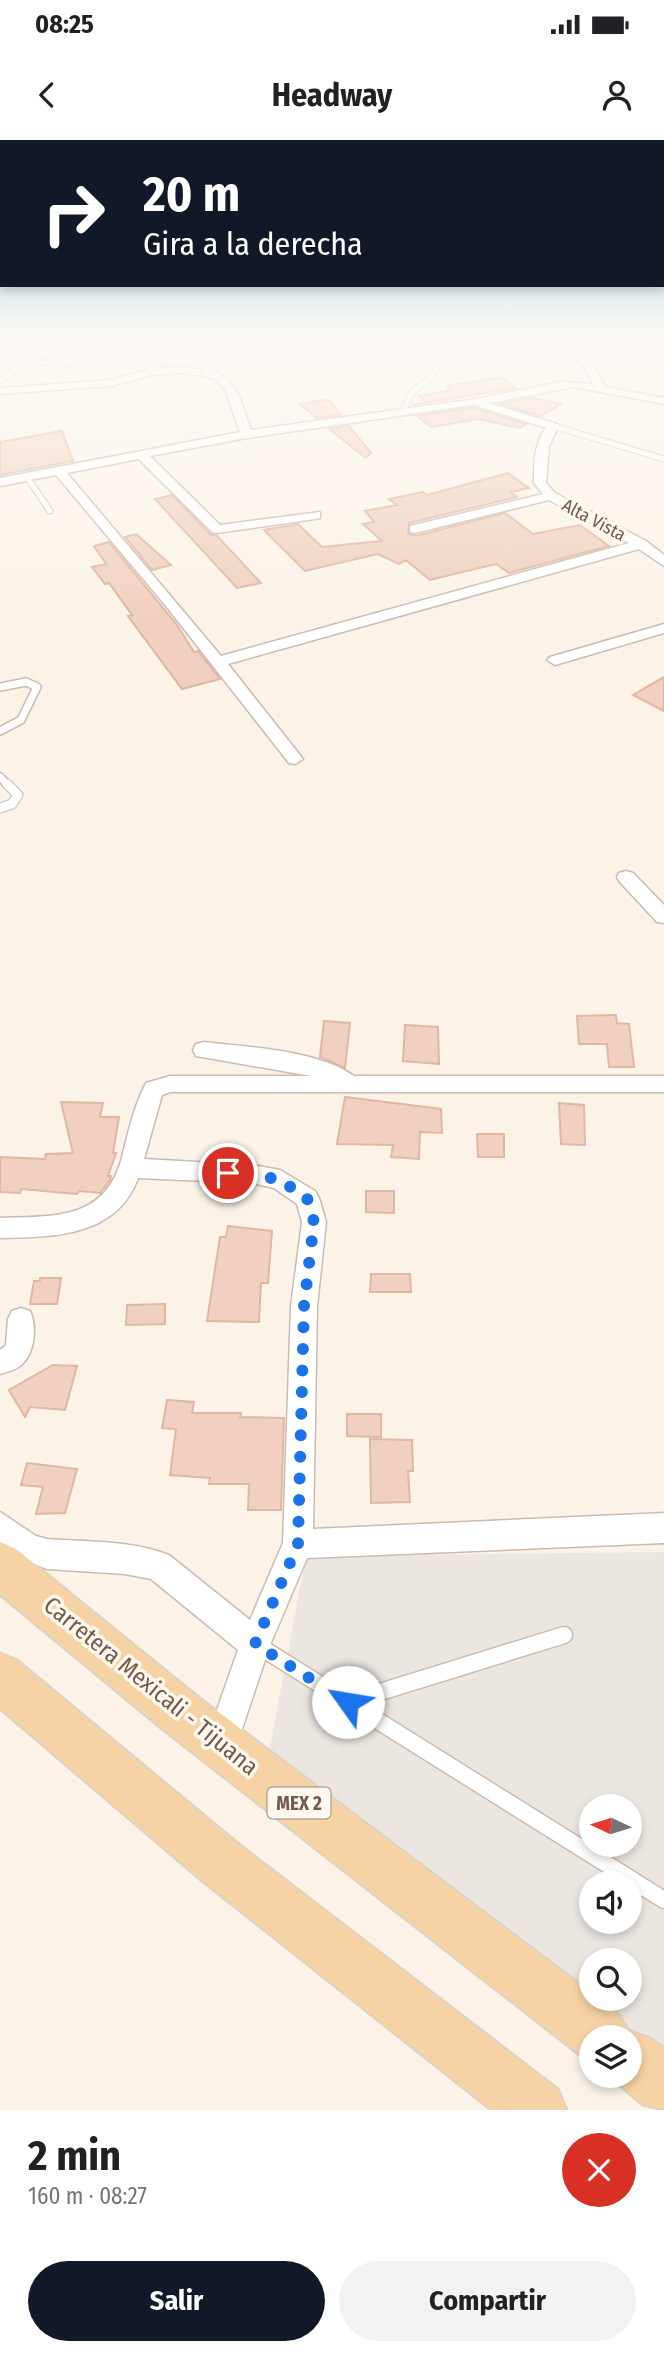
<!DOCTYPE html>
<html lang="es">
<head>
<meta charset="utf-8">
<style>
  :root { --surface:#fff; --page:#f2f2f2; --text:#202124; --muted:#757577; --accent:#111827 }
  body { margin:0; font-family:"Fira Sans Condensed",sans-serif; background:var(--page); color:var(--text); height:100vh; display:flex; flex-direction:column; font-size:26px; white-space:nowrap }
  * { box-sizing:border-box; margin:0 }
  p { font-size:23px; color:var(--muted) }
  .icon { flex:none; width:38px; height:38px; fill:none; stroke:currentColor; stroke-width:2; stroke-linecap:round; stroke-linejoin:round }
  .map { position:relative; height:1970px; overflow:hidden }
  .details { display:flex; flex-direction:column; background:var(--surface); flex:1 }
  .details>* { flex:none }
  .guide { position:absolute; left:0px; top:0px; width:665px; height:147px; box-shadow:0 4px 10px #0003; background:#111827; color:#fff; overflow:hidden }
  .needle { width:46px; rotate:274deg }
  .buttons { position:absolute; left:579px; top:1654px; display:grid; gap:14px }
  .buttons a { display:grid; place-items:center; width:63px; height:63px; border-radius:50%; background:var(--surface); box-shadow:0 4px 10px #0003; font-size:35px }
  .pin { position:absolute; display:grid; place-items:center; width:60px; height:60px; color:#fff; margin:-30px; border:4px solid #fff; border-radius:50%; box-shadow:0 2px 7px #0007 }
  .me { position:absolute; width:77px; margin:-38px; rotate:302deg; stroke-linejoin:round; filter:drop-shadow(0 0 5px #0008) }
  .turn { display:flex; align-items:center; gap:24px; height:147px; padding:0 28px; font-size:32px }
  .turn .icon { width:91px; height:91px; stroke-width:2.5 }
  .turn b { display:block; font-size:49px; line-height:60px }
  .round { display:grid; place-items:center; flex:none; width:74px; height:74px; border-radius:37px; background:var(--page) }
  .head { display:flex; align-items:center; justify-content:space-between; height:119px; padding:0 28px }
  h1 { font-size:42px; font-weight:700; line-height:52px }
  .button { display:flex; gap:14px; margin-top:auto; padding:14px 28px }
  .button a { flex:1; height:80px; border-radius:42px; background:var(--accent); color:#fff; font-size:28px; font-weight:700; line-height:80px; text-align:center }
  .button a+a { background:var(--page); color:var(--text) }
  .status { display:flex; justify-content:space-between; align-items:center; height:49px; padding:0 35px; background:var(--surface); direction:ltr }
  .status svg { height:19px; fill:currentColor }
  header { display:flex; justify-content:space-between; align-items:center; height:91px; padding:0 28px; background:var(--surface); font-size:32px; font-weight:700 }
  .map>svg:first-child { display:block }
  .industrial { fill:#ece6e1; fill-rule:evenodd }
  .building { fill:#f0d1c1; stroke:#e1b6a2; stroke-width:2 }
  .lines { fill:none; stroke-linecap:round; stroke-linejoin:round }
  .lane-far3-casing { stroke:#cdbaae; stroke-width:7 }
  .lane-far2-casing { stroke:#cdbaae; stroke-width:10 }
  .lane-far1-casing { stroke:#cdbaae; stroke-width:11 }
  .lane-casing { stroke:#cdbaae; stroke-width:19 }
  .street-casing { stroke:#cdbaae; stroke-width:3 }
  .primary-casing { stroke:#d8d1cd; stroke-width:3 }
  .lane-far3 { stroke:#fff; stroke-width:5 }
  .lane-far2 { stroke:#fff; stroke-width:7 }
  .lane-far1 { stroke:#fff; stroke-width:9 }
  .lane { stroke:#fff; stroke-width:16 }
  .street { fill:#fff; fill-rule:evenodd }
  .primary { fill:#f6d3a4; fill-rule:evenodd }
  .route { stroke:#1a73e8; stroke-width:12; stroke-dasharray:0 21.6 }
  .labels { text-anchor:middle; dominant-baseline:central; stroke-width:7; stroke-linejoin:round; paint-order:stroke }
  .far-street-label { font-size:18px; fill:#74594d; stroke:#fef7ee }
  .shield { fill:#fef7ee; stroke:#9d887d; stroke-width:2 }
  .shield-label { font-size:19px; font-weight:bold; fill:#74594d }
  .near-street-label { font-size:24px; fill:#74594d; stroke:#fef7ee }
</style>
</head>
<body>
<div class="status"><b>08:25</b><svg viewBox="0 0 49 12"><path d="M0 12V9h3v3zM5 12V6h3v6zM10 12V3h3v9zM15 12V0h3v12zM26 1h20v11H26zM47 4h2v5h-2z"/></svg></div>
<header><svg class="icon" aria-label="back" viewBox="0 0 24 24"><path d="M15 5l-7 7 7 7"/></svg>Headway<svg class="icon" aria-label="person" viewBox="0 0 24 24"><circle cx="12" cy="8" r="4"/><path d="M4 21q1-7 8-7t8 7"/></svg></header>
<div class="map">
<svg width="664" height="1970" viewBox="0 0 664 1970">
  <rect width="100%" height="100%" fill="#fbf3e8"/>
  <path class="industrial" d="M664,1412V1935L630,1897L269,1612L306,1416ZM592,1666H630V1704H592ZM592,1743H630V1782H592ZM592,1820H630V1858H592Z"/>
  <path class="building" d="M494,238H502L516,248L412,265L426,262L419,256L451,250L447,247L451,245Z
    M532,258L561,264L541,276L500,264Z
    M322,260L330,261L341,275L316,278L300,264Z
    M474,268L526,284L520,288L478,279L431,287L417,276Z
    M349,286L371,313L366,318L329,289Z
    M62,291L73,321L0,335V302Z
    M508,333L529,348L511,352L517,357L409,383L408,394L416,396L505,373L533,394L580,385L609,406L509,433L496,424L430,440L406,420L399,424L378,414L305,431L264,390L298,384L322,407L382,401L363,384L374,382L365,371L397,365L389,359L423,352L427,355Z
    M172,355L210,394L217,396L261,443L237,448L155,359Z
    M136,394L171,425L152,430L125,397Z
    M109,402L177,485L194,512L198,511L220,539L182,549L128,476L132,475L109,443L105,444L92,427L106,424L94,406Z
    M664,537V571L633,555Z
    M616,875L617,883L629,884L634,927H609L607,904H579L577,876Z
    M324,881L350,883L345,928L320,917Z
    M405,885L438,887L439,924L403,921Z
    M345,957L441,969L442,993L420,992L419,1019L391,1017L393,1005L337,1004Z
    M61,962L103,963L100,977H119L113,1013H116L108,1036H111L110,1040L100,1053L79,1051L77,1054L21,1049L20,1053L0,1052V1017L45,1019L46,1014L73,1013Z
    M559,963L584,965L585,1005L561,1004Z
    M477,994H504V1017H478Z
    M366,1051H394V1073L366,1072Z
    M228,1086L272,1091L268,1143H261L259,1182L207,1181L220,1097H226Z
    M371,1134H410L411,1152H370Z
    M40,1138H61L57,1164H30L34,1141H40Z
    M165,1164V1184L126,1185L127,1165Z
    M53,1225L77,1226L65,1270L30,1267L25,1277L9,1250Z
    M167,1260L194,1262L192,1273H241L240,1277L284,1278L281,1370H248L249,1344H209L210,1338L170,1335L176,1289L162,1288Z
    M347,1274H381V1297L347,1296Z
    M370,1299L412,1300L413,1331H408L410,1362L371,1363Z
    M27,1323L77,1329L65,1373L36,1374L43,1347L21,1345Z"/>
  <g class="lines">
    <g class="lane-far3-casing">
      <path id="lane-far3" d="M644,197L664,203
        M0,241L25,223L109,221L166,212
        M403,271L412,253L434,234L440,217L453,212
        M553,286L664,319
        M27,337L50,371"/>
    </g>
    <g class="lane-far2-casing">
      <path id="lane-far2" d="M0,547L26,542L37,547L21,580L0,591
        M0,637L8,645"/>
    </g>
    <g class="lane-far1-casing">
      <path id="lane-far1" d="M0,668L12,664L18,655L7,644"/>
    </g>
    <g class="lane-casing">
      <path id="lane" d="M257,1505L664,1760
        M348,1562L564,1495"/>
    </g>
    <g class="street-casing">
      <path id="street" d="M179,197H190L170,214L159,228L183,227L202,230L251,197H263L213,232C238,237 243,269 251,290L475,259L561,242L593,244L587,232L554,197H565L596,229L605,247L664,258V264L574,247L489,263L557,284L559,286L549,306L546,343L555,353L646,401L664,415V426L639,409L228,524L303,619L295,624L289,623L166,466L56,335L0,346V338L240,292L225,249L215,239L204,236L183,233L152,235L112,246L0,254V248L111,240L147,230L162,210ZM474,265L546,288C534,304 534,323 534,343L543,354L410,386V392L415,393L549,360L629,403L221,516L67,333L139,319L212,392L217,393L315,379L320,378V372L220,385L150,316L247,298Z
        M664,484V493L555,525L547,520L550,517Z
        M626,731L633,733L664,765V783L657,782L619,741L617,737L619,733Z
        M204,902C248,907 317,910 354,936H664V952H170L162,955L144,1019L252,1025L280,1030L315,1051L319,1058L326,1082L317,1166L313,1389L664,1373V1403L307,1418L270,1505L233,1616L221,1620L209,1616L205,1604L238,1510L151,1439L125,1434L47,1429L19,1418L0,1407V1372L36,1396L47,1399C87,1402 131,1400 169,1415L250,1480L283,1403L291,1166L302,1082L297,1064L274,1048L252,1043L138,1038C117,1097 53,1097 0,1098V1078C52,1076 103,1081 121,1021C128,994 133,968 146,943L170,936H311L196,916L193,910L196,904Z
        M21,1168L30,1171C37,1186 35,1214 21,1225C16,1230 7,1232 0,1234V1210L6,1205L8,1179L12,1171Z"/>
    </g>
    <g class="primary-casing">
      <path id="primary" d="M0,1402L16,1409L196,1555L592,1853V1858C608,1858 622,1876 628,1890L650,1898L664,1908V1970L643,1965L610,1938L608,1936H630V1897H592V1921L582,1917L162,1589L0,1455Z
        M0,1513L17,1520L239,1704L558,1949L567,1970H491L202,1741L0,1569Z"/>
    </g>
    <use href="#lane-far3" class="lane-far3"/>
    <use href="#lane-far2" class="lane-far2"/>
    <use href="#lane-far1" class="lane-far1"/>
    <use href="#lane" class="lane"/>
    <use href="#street" class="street"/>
    <use href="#primary" class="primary"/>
  </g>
  <linearGradient id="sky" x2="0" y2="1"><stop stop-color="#97c6e6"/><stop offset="0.42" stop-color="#fdfaf5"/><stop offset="1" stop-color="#fdfaf5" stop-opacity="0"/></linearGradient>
  <rect width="664" height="473" fill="url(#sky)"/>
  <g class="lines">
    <path class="route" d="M228,1033L252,1034L280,1040L307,1058L314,1082L304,1166L298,1404L255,1504L348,1562"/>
  </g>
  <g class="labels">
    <g class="far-street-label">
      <text transform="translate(594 380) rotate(28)">Alta Vista</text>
    </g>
    <rect class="shield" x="267.5" y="1647.5" width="63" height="31" rx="5"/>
    <g class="shield-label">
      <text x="299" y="1663">MEX 2</text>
    </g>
    <g class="near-street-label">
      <text transform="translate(151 1546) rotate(39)">Carretera Mexicali - Tijuana</text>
    </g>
  </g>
</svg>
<div class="buttons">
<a><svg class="needle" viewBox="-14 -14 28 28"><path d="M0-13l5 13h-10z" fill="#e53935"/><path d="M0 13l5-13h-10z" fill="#757577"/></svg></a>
<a><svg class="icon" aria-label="sound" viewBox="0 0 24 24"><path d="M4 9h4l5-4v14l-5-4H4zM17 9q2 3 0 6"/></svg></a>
<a><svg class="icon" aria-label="search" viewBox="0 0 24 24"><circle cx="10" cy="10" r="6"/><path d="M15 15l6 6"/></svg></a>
<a><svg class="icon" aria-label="layers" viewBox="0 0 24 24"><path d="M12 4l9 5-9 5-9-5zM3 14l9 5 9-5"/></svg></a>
</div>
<div class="pin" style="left:228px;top:1033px;background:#d93025"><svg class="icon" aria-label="arrive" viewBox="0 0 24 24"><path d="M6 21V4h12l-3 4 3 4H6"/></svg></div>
<svg class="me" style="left:348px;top:1562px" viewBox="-20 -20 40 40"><circle r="19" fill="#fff"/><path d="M0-13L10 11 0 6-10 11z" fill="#1a73e8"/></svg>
<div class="guide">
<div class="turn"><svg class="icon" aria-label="right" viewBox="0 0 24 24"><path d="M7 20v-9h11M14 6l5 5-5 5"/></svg><div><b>20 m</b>Gira a la derecha</div></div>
</div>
</div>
<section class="details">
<div class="head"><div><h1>2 min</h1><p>160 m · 08:27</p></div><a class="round" style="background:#d93025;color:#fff"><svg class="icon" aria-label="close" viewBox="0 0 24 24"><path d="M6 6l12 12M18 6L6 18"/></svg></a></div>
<div class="button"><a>Salir</a><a>Compartir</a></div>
</section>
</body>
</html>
